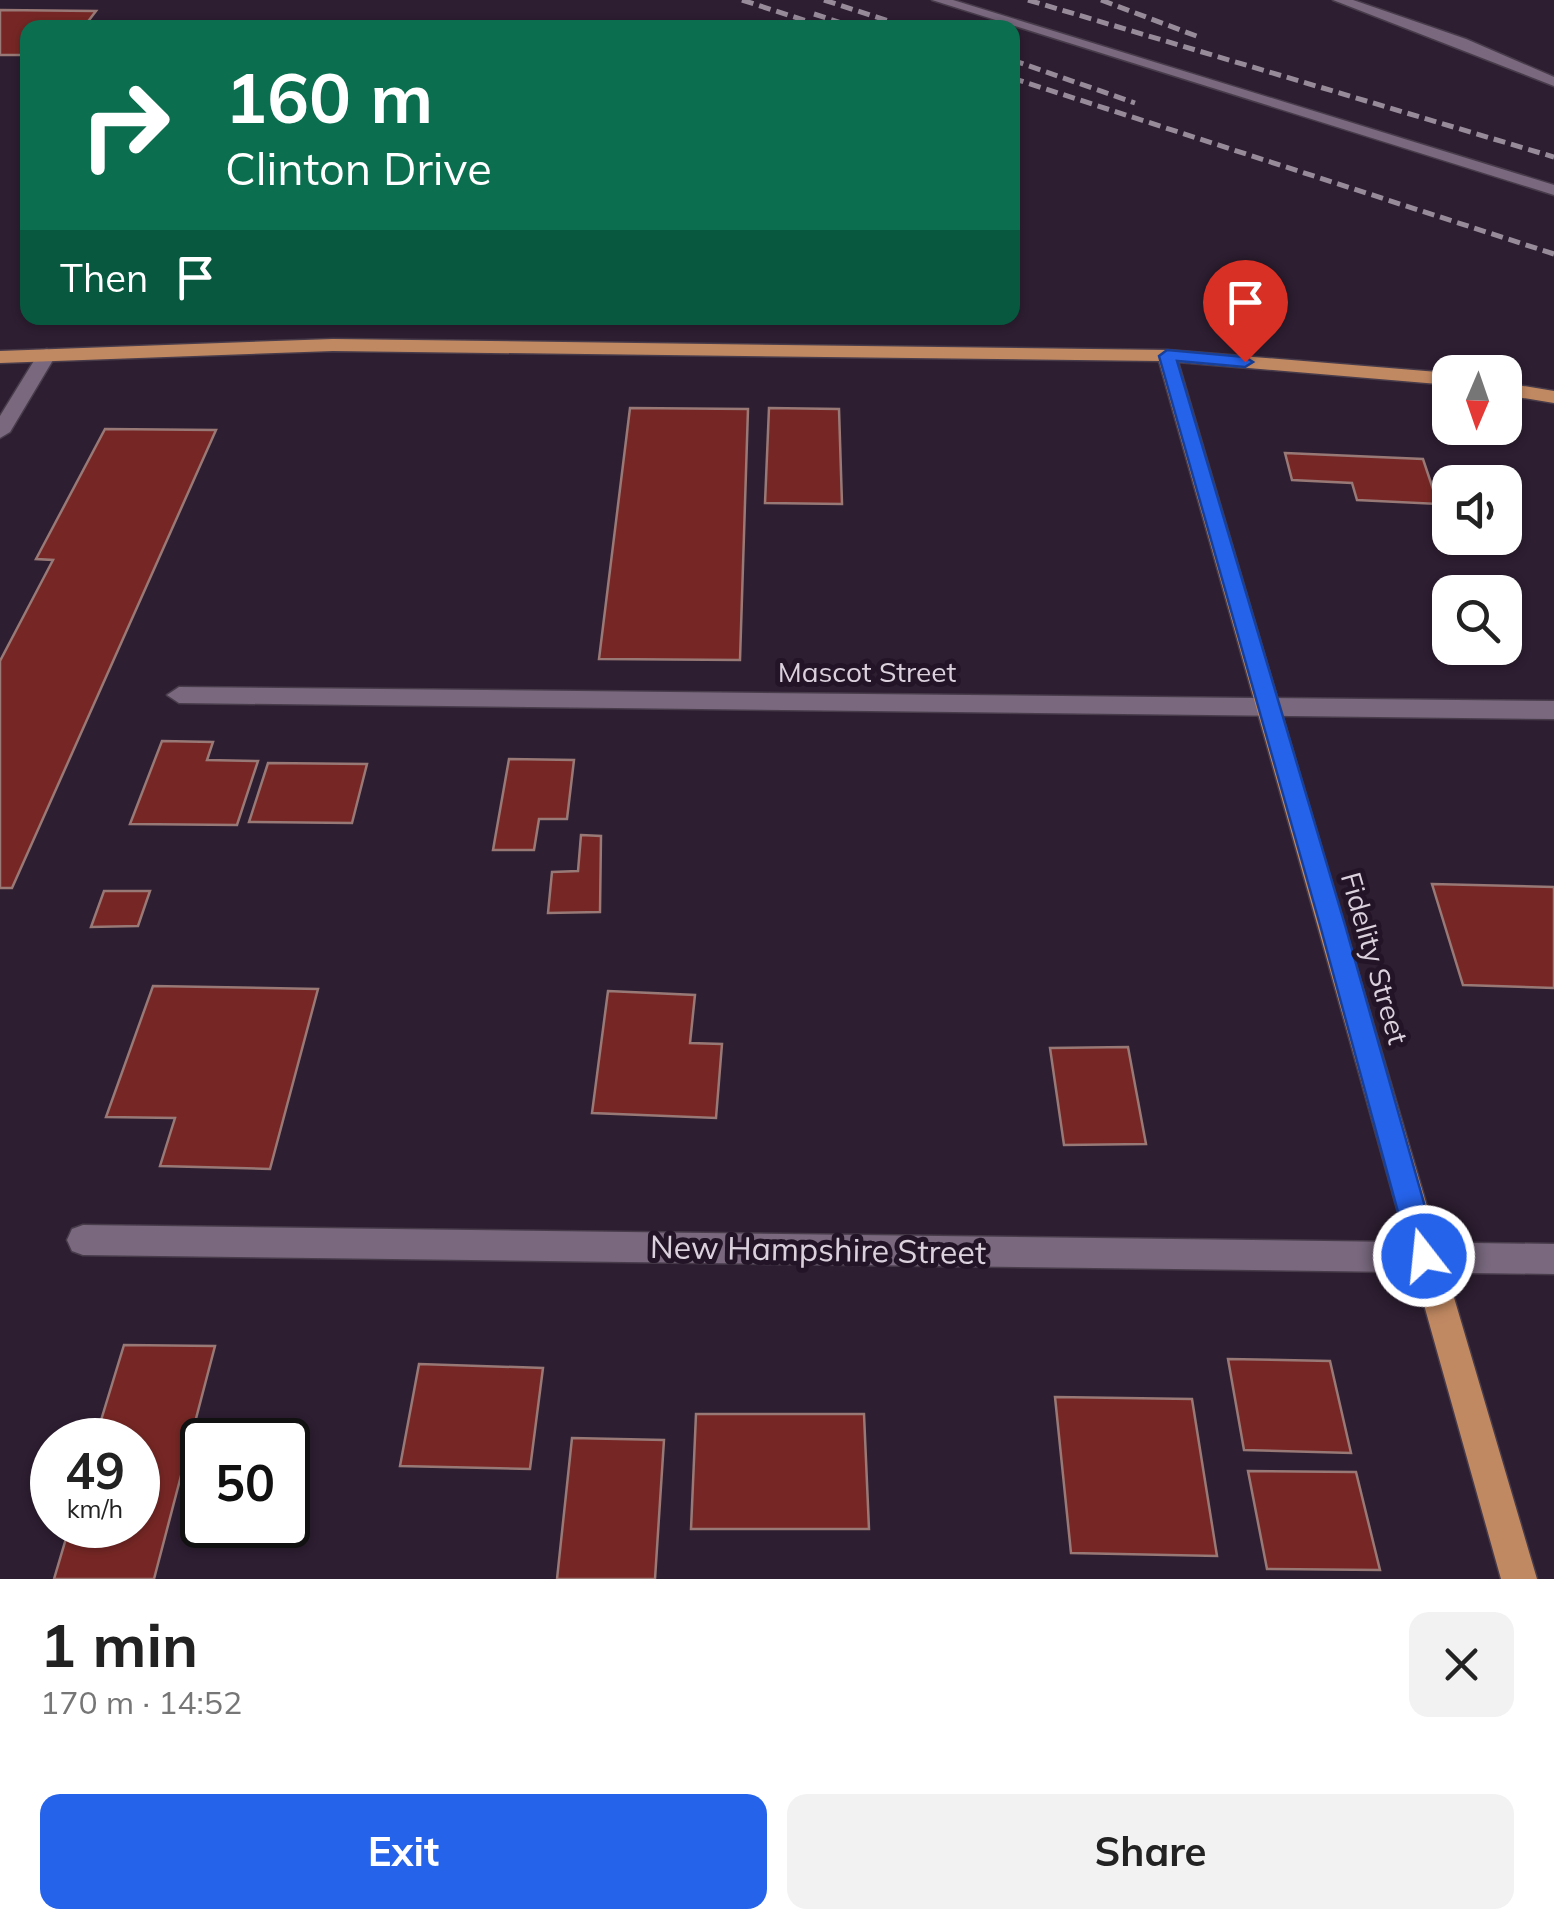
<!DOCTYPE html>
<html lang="en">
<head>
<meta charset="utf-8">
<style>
  :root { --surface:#fff; --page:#f2f2f2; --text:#222; --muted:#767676; --accent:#2563eb }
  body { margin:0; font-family:Mulish,sans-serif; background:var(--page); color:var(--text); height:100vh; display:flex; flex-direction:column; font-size:38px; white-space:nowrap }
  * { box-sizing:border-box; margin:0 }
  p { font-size:32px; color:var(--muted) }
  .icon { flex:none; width:55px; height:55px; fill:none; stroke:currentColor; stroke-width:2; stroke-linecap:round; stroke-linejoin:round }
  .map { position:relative; height:1579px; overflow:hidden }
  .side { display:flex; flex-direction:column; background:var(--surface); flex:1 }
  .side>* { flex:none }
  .hud { position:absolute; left:20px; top:20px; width:1000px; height:305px; border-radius:20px; box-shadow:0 2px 8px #0004; background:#0b6e4f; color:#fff; overflow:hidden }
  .needle { width:65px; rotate:182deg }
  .tools { position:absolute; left:1432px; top:355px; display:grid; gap:20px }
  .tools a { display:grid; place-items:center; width:90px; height:90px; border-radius:20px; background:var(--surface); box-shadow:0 2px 8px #0004; font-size:50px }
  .speed { position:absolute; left:30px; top:1418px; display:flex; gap:20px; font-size:50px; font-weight:700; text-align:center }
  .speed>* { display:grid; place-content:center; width:130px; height:130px; border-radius:50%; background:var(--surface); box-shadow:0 2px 8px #0004; line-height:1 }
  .speed small { font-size:25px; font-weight:400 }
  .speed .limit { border:5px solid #111; border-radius:15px; background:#fff; color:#111 }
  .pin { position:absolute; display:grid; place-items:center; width:85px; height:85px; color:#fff; margin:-102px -42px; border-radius:50% 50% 50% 0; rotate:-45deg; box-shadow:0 0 10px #0007 }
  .pin .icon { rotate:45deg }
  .me { position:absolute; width:110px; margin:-55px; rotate:344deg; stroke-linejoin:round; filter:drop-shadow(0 0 8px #0008) }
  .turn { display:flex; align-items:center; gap:35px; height:210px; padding:0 40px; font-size:45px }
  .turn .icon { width:130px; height:130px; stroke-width:2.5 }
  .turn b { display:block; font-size:70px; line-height:85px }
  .then { display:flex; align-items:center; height:95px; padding:0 40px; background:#0003; gap:20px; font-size:38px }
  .round { display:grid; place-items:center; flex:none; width:105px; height:105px; border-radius:20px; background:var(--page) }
  .overview { display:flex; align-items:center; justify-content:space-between; height:170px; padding:0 40px }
  h1 { font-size:60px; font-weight:700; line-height:75px }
  .primary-button { display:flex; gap:20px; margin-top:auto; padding:20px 40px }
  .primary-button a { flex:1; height:115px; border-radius:20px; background:var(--accent); color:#fff; font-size:40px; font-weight:700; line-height:115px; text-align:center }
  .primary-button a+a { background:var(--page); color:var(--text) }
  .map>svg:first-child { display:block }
  .building { fill:#762725; stroke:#987976; stroke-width:2.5 }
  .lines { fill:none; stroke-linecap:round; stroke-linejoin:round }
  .minor-casing { stroke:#483c4b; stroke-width:3 }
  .major-casing { stroke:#483c4b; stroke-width:3 }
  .minor { fill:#79687e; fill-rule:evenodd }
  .major { fill:#c18962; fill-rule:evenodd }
  .rail { stroke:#978b9a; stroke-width:5; stroke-dasharray:12 6; stroke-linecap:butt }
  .route { fill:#2563eb; stroke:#184099; stroke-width:2.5 }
  .labels { text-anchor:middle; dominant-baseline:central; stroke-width:10; stroke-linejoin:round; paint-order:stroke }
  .street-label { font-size:28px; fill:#dbd1dd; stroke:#231527 }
  .near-street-label { font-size:32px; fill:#dbd1dd; stroke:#231527 }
</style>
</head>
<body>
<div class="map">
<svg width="1554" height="1579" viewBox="0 0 1554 1579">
  <rect width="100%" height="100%" fill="#2d1e31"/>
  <path class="building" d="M0,10L96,11L83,28H28V55H0Z
    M630,408L748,409L740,660L599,659Z
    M769,408L839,409L842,504L765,503Z
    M105,429L216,430L12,888H0V661L53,560L36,559Z
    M1285,453L1423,459L1438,504L1357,500L1352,483L1292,480Z
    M162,741L213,742L207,760L258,761L237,825L130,824Z
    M509,759L574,760L567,819H539L534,850H493Z
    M268,763L367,764L352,823L249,822Z
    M581,835L601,836L600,912L548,913L552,872L578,871Z
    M1432,884L1554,887V988L1463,985Z
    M104,891H150L138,926L91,927Z
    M153,986L318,989L270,1169L160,1166L175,1118L106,1117Z
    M608,991L695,995L690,1043L722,1044L716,1118L592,1113Z
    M1128,1047L1146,1144L1064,1145L1050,1048Z
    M124,1345L215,1346L154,1579H54L70,1525H138V1440H95Z
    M1228,1359L1330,1361L1351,1453L1244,1450Z
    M419,1364L543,1368L530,1469L400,1466Z
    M1055,1397L1192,1399L1217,1556L1071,1553Z
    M696,1414H864L869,1529H691Z
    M572,1438L664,1440L655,1579H557Z
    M1248,1471L1356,1472L1380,1570L1267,1569Z"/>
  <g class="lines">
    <g class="minor-casing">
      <path id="minor" d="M932,0H953L1554,185V195Z
        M1333,0H1353L1466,39L1554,77V86Z
        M47,349L56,355L10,432L0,438V416L40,351Z
        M179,687L1554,701V719L179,703L167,695Z
        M83,1225L1554,1244V1274L83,1255L72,1251L67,1240L72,1229Z"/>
    </g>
    <g class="major-casing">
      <path id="major" d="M333,339L1167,350L1450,373V385L1178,362L1537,1579H1501L1159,361L333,351L0,363V351Z
        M1505,383L1554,391V403L1505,395Z"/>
    </g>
    <use href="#minor" class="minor"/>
    <use href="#major" class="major"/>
    <path class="rail" d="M742,0L828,28
      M824,0L910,28
      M1028,0L1554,157
      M1101,0L1199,37
      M814,14L857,28
      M1012,60L1135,103
      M1012,78L1554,254"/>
  </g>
  <path class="route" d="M1167,350L1245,357L1253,362L1245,367L1177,361L1345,925L1439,1256L1435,1266L1424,1270L1414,1266L1410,1256L1320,925L1159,356Z"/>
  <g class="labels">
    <g class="street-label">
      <text x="867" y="671">Mascot Street</text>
      <text transform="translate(1375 958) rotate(74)">Fidelity Street</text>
    </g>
    <g class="near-street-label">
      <text transform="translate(818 1249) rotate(1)">New Hampshire Street</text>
    </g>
  </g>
</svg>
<div class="tools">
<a><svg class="needle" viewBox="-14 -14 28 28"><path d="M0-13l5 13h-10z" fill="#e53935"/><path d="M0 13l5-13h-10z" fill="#767676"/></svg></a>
<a><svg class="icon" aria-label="sound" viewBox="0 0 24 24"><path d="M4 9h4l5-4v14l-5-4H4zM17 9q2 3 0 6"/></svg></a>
<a><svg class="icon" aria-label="search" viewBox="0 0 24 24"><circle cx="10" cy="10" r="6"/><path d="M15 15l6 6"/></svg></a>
</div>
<div class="speed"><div>49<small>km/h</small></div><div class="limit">50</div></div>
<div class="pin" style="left:1245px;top:362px;background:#d93025"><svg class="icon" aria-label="arrive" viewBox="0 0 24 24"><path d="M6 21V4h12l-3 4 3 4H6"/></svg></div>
<svg class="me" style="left:1424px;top:1256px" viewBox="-20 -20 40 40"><circle r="17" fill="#2563eb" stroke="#fff" stroke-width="3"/><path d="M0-11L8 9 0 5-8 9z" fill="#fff"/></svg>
<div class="hud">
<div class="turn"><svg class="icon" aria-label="right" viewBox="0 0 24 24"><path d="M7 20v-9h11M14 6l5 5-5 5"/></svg><div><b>160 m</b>Clinton Drive</div></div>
<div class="then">Then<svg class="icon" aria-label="arrive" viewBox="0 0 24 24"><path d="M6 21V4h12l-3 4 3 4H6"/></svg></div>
</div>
</div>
<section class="side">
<div class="overview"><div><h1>1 min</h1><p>170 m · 14:52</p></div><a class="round"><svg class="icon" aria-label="close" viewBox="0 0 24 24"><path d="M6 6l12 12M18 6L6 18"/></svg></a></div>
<div class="primary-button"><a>Exit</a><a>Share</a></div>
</section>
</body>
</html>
